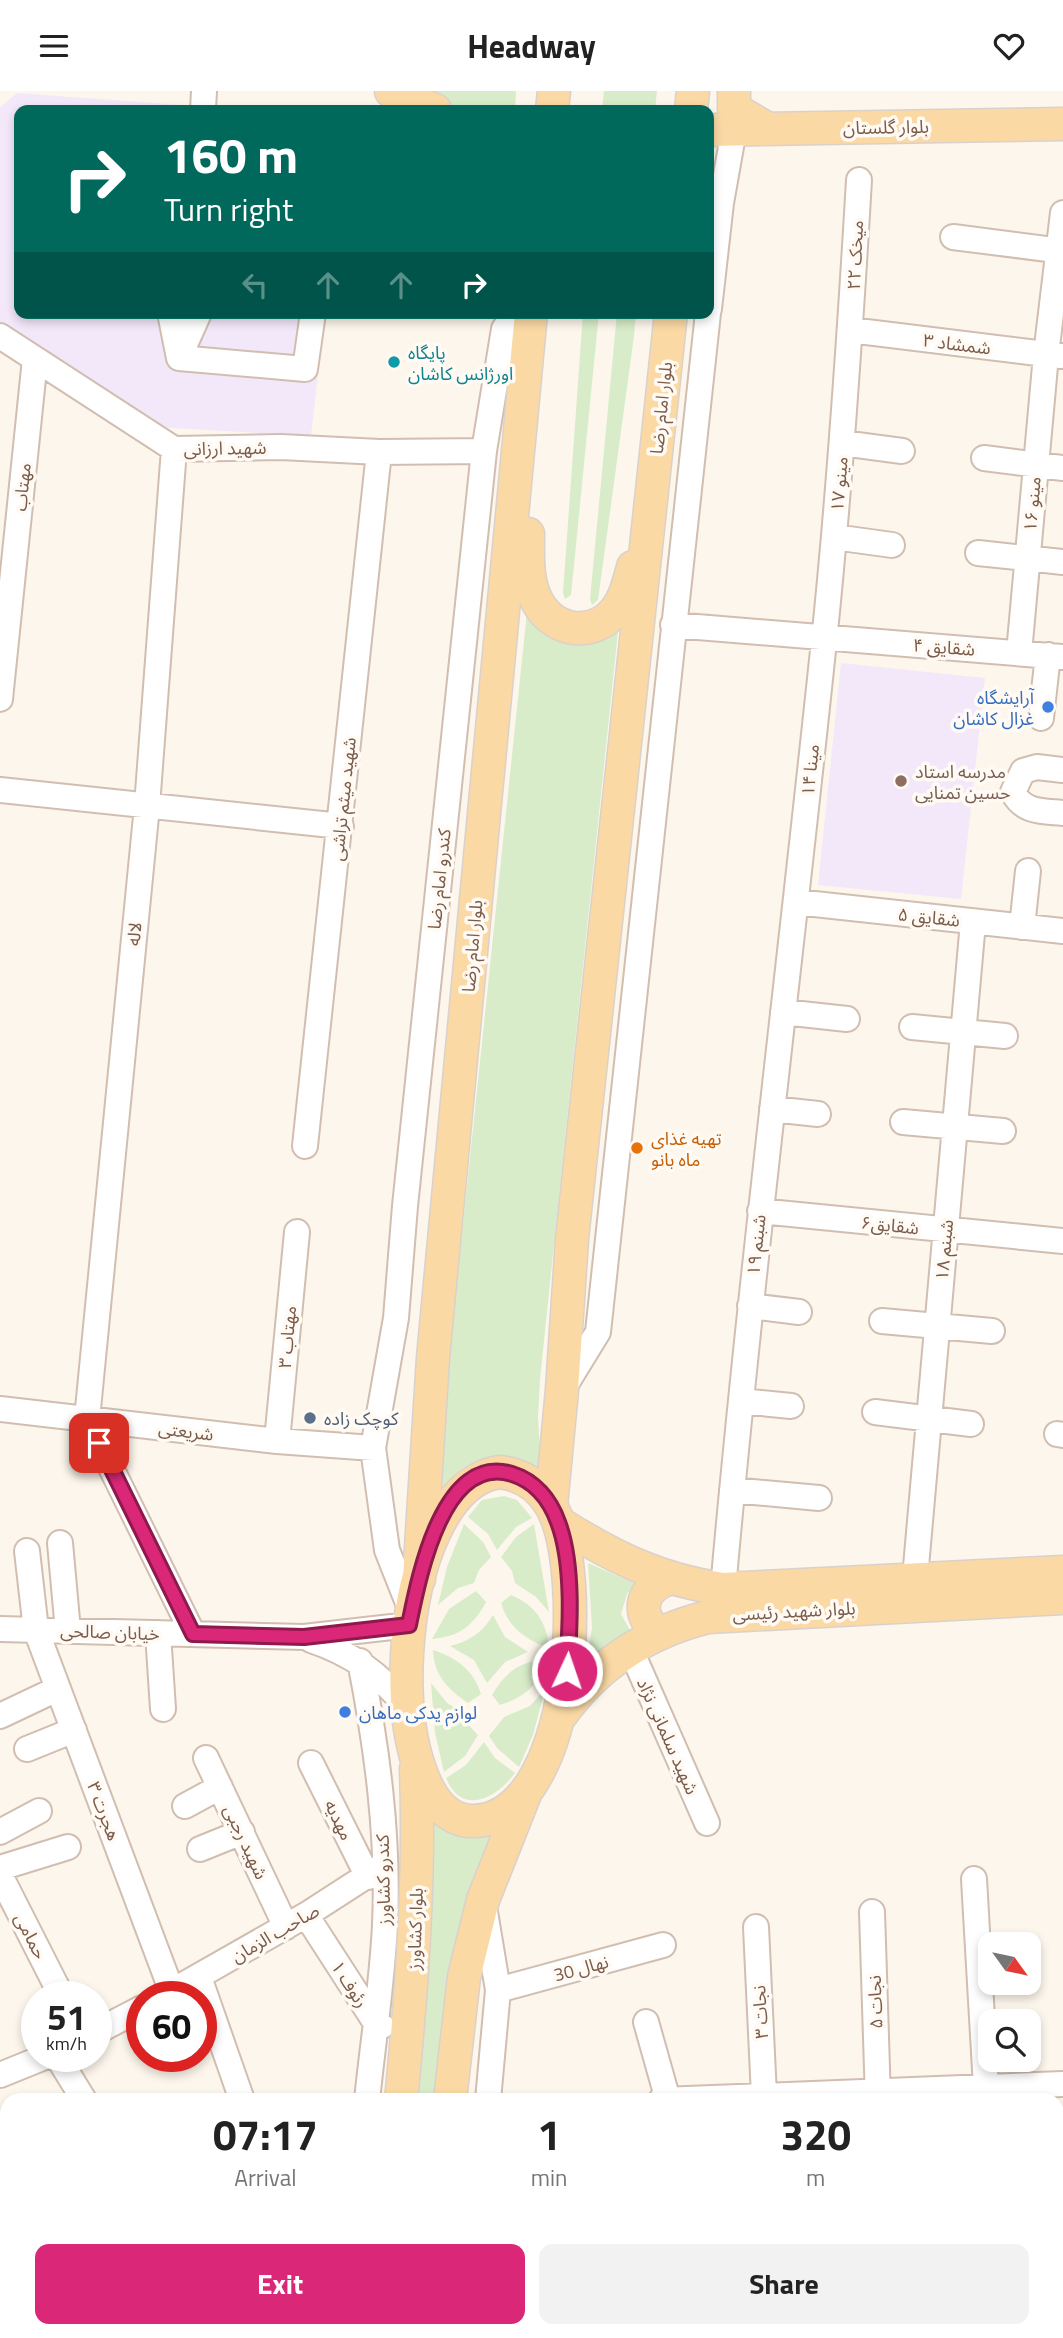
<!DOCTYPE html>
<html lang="en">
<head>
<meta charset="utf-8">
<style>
  :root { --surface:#fff; --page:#f2f2f2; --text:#222; --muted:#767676; --accent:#db2777 }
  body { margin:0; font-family:"Titillium Web","Noto Sans Arabic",sans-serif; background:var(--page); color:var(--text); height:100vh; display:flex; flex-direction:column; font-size:26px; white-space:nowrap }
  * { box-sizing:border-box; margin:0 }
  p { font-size:23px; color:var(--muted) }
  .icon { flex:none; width:38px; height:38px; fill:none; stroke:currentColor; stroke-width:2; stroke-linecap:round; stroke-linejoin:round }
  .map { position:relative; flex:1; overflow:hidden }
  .side { position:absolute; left:0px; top:2002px; width:1064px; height:245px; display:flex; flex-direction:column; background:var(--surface); border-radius:21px 21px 0 0; box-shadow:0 4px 10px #0003 }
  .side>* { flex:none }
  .banner { position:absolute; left:14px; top:14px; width:700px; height:214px; border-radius:14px; box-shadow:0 4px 10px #0003; background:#00695c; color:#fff; overflow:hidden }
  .needle { width:46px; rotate:123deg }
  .controls { position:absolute; left:978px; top:1841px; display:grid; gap:14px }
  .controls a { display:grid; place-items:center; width:63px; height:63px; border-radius:14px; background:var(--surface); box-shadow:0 4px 10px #0003; font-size:35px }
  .speed { position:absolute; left:21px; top:1890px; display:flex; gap:14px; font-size:35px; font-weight:700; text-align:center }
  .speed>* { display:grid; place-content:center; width:91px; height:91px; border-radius:50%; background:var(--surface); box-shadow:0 4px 10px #0003; line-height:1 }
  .speed small { font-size:18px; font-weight:400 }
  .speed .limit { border:10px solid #d22; background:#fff; color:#111 }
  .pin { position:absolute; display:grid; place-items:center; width:60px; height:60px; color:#fff; margin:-30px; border-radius:14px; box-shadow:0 4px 10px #0006 }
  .me { position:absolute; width:77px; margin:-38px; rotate:3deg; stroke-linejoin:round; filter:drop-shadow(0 0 5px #0008) }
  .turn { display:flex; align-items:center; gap:24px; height:147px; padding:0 35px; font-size:32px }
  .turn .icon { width:91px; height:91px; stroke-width:2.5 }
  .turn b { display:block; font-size:49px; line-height:60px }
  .lanes { display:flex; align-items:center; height:66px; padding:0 35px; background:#0003; justify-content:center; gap:35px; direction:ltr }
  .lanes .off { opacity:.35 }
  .eta { display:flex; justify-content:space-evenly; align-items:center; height:119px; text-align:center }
  .eta b { font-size:42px; font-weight:700; line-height:49px }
  .primary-button { display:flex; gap:14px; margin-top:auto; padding:14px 35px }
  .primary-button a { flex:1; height:80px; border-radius:14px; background:var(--accent); color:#fff; font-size:28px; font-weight:700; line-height:80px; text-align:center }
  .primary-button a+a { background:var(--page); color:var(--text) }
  header { display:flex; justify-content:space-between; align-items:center; height:91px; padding:0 35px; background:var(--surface); font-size:32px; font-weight:700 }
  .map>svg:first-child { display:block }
  .education { fill:#f3e8fa }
  .green { fill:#d8ecc9 }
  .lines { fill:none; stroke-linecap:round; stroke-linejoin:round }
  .minor-casing { stroke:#d1beb0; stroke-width:28 }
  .major-casing { stroke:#dad1cd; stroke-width:35 }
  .minor { stroke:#fff; stroke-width:24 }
  .major { stroke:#fbd9a5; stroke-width:32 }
  .route-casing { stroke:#8e194d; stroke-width:18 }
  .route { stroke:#db2777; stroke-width:12 }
  .culture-dot { fill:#0f9aa8; stroke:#fffaf3; stroke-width:2.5 }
  .shop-dot { fill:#3f7fe0; stroke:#fffaf3; stroke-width:2.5 }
  .education-dot { fill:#8d6e63; stroke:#fffaf3; stroke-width:2.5 }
  .food-dot { fill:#e8710a; stroke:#fffaf3; stroke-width:2.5 }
  .service-dot { fill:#5c6f8a; stroke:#fffaf3; stroke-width:2.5 }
  .labels { text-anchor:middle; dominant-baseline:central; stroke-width:7; stroke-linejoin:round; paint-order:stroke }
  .street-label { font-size:18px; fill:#7a5c4d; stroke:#fffaf3 }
  .culture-label { font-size:18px; fill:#0d838f; stroke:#fffaf3; text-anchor:start }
  .shop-label { font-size:18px; fill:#366cbe; stroke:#fffaf3; text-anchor:end }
  .education-label { font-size:18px; fill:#785e54; stroke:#fffaf3; text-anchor:start }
  .food-label { font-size:18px; fill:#c56008; stroke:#fffaf3; text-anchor:start }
  .service-label { font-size:18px; fill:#4e5e75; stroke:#fffaf3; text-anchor:start }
</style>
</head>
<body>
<header><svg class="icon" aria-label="menu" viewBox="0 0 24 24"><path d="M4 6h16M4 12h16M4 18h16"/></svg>Headway<svg class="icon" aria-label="heart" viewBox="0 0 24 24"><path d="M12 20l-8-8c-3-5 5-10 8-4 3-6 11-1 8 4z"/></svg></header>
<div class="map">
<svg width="1063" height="2247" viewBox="0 0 1063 2247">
  <rect width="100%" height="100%" fill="#fdf6ec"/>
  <path class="education" d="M17,2L250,19H19V222H325L311,345L153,336L0,237V16Z
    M841,572L985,587L961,808L818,794Z"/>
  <path class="green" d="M407,0H516L515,19H451Z
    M604,0H657L655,19H602Z
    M583,222H599L571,504L565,508L563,502Z
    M617,222H636L634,245L598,509L592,514L590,508Z
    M527,521L619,531L540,1288L538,1326L541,1383C527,1379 509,1369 495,1368C464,1365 441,1394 433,1420Z
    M504,1405L517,1409L532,1427L516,1436L497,1459L488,1443L468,1426L482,1409Z
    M464,1433L483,1451L491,1466L479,1479L474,1492L458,1497L438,1514L447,1476Z
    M534,1433L549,1521L536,1506L515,1492L512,1480L501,1466L516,1446Z
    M588,1472L636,1493L627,1503L621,1523L630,1539L587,1569L592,1537Z
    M476,1500L486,1511C474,1534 459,1546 432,1548L449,1518Z
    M511,1504C535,1514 547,1531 549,1557C526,1549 508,1536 501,1512Z
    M493,1524L505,1546L528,1561L505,1571L487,1592L474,1569L450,1555C470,1550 483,1541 493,1524Z
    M433,1559C455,1566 474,1579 481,1603L468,1612C448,1598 434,1585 433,1559Z
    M549,1569C539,1592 525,1607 500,1614L492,1604C505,1581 522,1568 549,1569Z
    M431,1592L447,1612L464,1622L465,1630L478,1644L465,1665L444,1681L435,1642Z
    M545,1598L533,1644L519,1676L498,1658L489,1645L504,1626L530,1615Z
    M484,1651L495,1667L515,1682C497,1707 462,1726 446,1687L466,1674Z
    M434,1730L465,1744L494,1742L435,2009H409L433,1783Z"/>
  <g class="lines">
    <g class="minor-casing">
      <path id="minor" d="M203,19L204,0
        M953,146L1063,160
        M709,218L721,112L734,39
        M170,222L179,267L305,278L313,222
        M850,239L1061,265
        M0,245L174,358L281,356L379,361L484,360
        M179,267L199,222
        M842,352L902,360
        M174,358L147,715L87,1328L193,1543
        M984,367L1063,377
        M834,446L892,454
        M978,462L1063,471
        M673,534L1063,566
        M1019,562L1046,264L1063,122
        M0,608L35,268
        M1041,627L1048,564
        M1063,679L1037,676L1023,680L1013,701C1023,722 1043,720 1063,722
        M0,699L341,735
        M796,811L1063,840
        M1022,836L1028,780
        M783,921L847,928
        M912,936L1005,945
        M772,1018L818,1023
        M903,1031L1003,1040
        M305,1055L379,361
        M760,1120L1063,1150
        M750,1215L799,1221
        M882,1230L992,1240
        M563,1298L598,1241L708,222
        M741,1310L791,1315
        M0,1318L277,1350L373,1357
        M875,1321L971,1333
        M1057,1343L1063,1344
        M277,1350L297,1141
        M732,1399L819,1407
        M60,1452L68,1540
        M27,1460L36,1539L172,1901
        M915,1487L973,831
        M723,1498C751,1182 791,866 824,550C840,397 850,243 859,89
        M412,1522L387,1459L373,1357L396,1227L405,1115L484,360L504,238L515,222
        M0,1538L304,1546L409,1534
        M158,1542L163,1618
        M311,1549C353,1563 379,1583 407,1616
        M630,1557L707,1732
        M360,1570C377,1657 389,1745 385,1834C382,1893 373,1951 367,2009
        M0,1625L57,1598
        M27,1658L74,1639
        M206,1667L286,1836
        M311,1672L368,1786
        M185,1715L220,1696
        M0,1741L39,1720
        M200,1758L242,1741
        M0,1777L68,1756
        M0,1784L62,1906
        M974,1788L986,1996
        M484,1815L498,1899L488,2009
        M872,1821L878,2009
        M306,1824L377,1934L382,1935
        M756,1836L764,2005
        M199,1886L242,2009
        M498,1899L663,1854
        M162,1906L306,1824L385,1773
        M646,1931L668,2009
        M96,1941L142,1917
        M57,1965L84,2009
        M0,1984L47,1965
        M661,2009L1063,1993
        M1057,2126H1063
        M0,2168L7,2163
        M0,2184L7,2199
        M1057,2197L1063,2228
        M26,2240L27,2241
        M129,2240L133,2247
        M478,2240L479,2247
        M626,2240L627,2247
        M744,2240L746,2247
        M913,2240L914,2247
        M231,2247L255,2240
        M345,2247V2240"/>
    </g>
    <g class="major-casing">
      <path id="major" d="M391,0L435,19
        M734,0V18L768,38
        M552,19L554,0
        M691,19L693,0
        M709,39L1063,33
        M528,443C528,466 526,491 538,512C555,541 592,547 615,520C625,508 629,491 633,476
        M499,1381C521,1383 538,1394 550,1413C589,1477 575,1731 472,1730C375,1729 387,1398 499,1381Z
        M551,1415L562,1299L572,1148L671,222
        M559,1432C613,1466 659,1489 723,1498L1063,1481
        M419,1488L433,1267L531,222
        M659,1543C636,1524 639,1499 668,1488
        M561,1624C597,1574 647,1541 708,1526L1063,1507
        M401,2009C412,1898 420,1789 416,1678
        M450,2009L464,1886L483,1809L525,1703
        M376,2247V2240
        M425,2247L426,2240"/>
    </g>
    <use href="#minor" class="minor"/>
    <use href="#major" class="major"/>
  </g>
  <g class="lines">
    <g class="route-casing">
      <path id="route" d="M99,1352L193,1543L304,1546L409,1534C418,1490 442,1361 512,1383C535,1390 550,1409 558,1431C574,1473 570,1536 567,1580"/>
    </g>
    <use href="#route" class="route"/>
  </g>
  <circle class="culture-dot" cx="394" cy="271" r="7"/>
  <g class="shop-dot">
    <circle cx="1048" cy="616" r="7"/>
    <circle cx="345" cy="1621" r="7"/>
  </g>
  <circle class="education-dot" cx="901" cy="690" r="7"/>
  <circle class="food-dot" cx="637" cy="1057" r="7"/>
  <circle class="service-dot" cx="310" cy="1327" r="7"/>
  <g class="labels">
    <g class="street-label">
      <text transform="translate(886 36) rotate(-1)">بلوار گلستان</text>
      <text transform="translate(855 164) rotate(-87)">میخک ۲۲</text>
      <text transform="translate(957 253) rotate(7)">شمشاد ۳</text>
      <text transform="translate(661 317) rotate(-84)">بلوار امام رضا</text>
      <text transform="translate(225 357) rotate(-1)">شهید ارزانی</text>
      <text transform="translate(839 393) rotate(-85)">مینو ۱۷</text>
      <text transform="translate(22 396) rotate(-84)">مهتاب</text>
      <text transform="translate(1032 413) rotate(-85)">مینو ۱۶</text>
      <text transform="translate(944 556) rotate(4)">شقایق ۴</text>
      <text transform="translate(810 679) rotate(-84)">مینا ۱۴</text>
      <text transform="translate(343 708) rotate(-84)">شهید میثم تراشی</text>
      <text transform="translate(439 788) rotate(-84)">کندرو امام رضا</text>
      <text transform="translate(929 826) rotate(6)">شقایق ۵</text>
      <text transform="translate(134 843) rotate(-84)">لاله</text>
      <text transform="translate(472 855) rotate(-85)">بلوار امام رضا</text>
      <text transform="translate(890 1134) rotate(6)">شقایق۶</text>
      <text transform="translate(756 1154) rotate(-84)">شبنم ۱۹</text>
      <text transform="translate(944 1159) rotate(-85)">شبنم ۱۸</text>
      <text transform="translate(287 1246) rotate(-85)">مهتاب ۳</text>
      <text transform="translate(186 1340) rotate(7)">شریعتی</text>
      <text transform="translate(794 1520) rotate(-3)">بلوار شهید رئیسی</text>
      <text transform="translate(110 1541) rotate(2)">خیابان صالحی</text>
      <text transform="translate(668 1645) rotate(66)">شهید سلمانی نژاد</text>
      <text transform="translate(104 1720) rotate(69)">هجرت ۳</text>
      <text transform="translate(339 1729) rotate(64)">مهدیه</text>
      <text transform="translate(246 1751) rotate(65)">شهید رجبی</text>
      <text transform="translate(383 1789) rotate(-91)">کندرو کشاورز</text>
      <text transform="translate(415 1838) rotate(-88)">بلوار کشاورز</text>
      <text transform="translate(275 1842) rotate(-30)">صاحب الزمان</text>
      <text transform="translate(31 1845) rotate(63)">حمامی</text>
      <text transform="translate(581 1877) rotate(-15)">نهال 30</text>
      <text transform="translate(350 1893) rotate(57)">رئوف ۱</text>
      <text transform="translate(875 1911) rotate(-92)">نجات ۵</text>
      <text transform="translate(760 1921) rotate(-93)">نجات ۳</text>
    </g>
    <g class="culture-label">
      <text x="408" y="261">پایگاه<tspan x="408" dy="21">اورژانس کاشان</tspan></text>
    </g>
    <g class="shop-label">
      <text x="1034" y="606">آرایشگاه<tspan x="1034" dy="21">غزال کاشان</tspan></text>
      <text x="359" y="1621" text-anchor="start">لوازم یدکی ماهان</text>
    </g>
    <g class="education-label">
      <text x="915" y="680">مدرسه استاد<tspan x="915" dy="21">حسین تمنایی</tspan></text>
    </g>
    <g class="food-label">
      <text x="651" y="1047">تهیه غذای<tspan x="651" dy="21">ماه بانو</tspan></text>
    </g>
    <g class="service-label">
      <text x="324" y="1327">کوچک زاده</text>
    </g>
  </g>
</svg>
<div class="controls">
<a><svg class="needle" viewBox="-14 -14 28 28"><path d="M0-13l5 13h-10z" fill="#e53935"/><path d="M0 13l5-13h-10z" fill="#767676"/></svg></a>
<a><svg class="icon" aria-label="search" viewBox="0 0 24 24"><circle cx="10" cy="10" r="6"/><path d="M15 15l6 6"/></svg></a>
</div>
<div class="speed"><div>51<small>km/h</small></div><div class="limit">60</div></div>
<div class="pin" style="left:99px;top:1352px;background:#d93025"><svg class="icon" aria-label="arrive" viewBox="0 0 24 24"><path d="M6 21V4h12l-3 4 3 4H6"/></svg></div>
<svg class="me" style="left:567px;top:1580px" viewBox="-20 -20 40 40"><circle r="17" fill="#db2777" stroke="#fff" stroke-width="3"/><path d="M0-11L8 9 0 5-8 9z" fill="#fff"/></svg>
<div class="banner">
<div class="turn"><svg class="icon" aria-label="right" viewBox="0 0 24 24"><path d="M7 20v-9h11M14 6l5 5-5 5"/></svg><div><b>160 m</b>Turn right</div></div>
<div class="lanes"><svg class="icon off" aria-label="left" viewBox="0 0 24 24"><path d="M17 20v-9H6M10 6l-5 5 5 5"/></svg><svg class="icon off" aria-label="ahead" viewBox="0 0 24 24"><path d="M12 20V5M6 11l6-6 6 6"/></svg><svg class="icon off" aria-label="ahead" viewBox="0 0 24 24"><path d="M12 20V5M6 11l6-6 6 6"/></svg><svg class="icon" aria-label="right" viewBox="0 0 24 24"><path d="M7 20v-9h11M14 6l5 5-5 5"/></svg></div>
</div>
<section class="side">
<div class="eta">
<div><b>07:17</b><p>Arrival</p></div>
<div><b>1</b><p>min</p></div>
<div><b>320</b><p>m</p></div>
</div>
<div class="primary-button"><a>Exit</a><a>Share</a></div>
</section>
</div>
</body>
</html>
